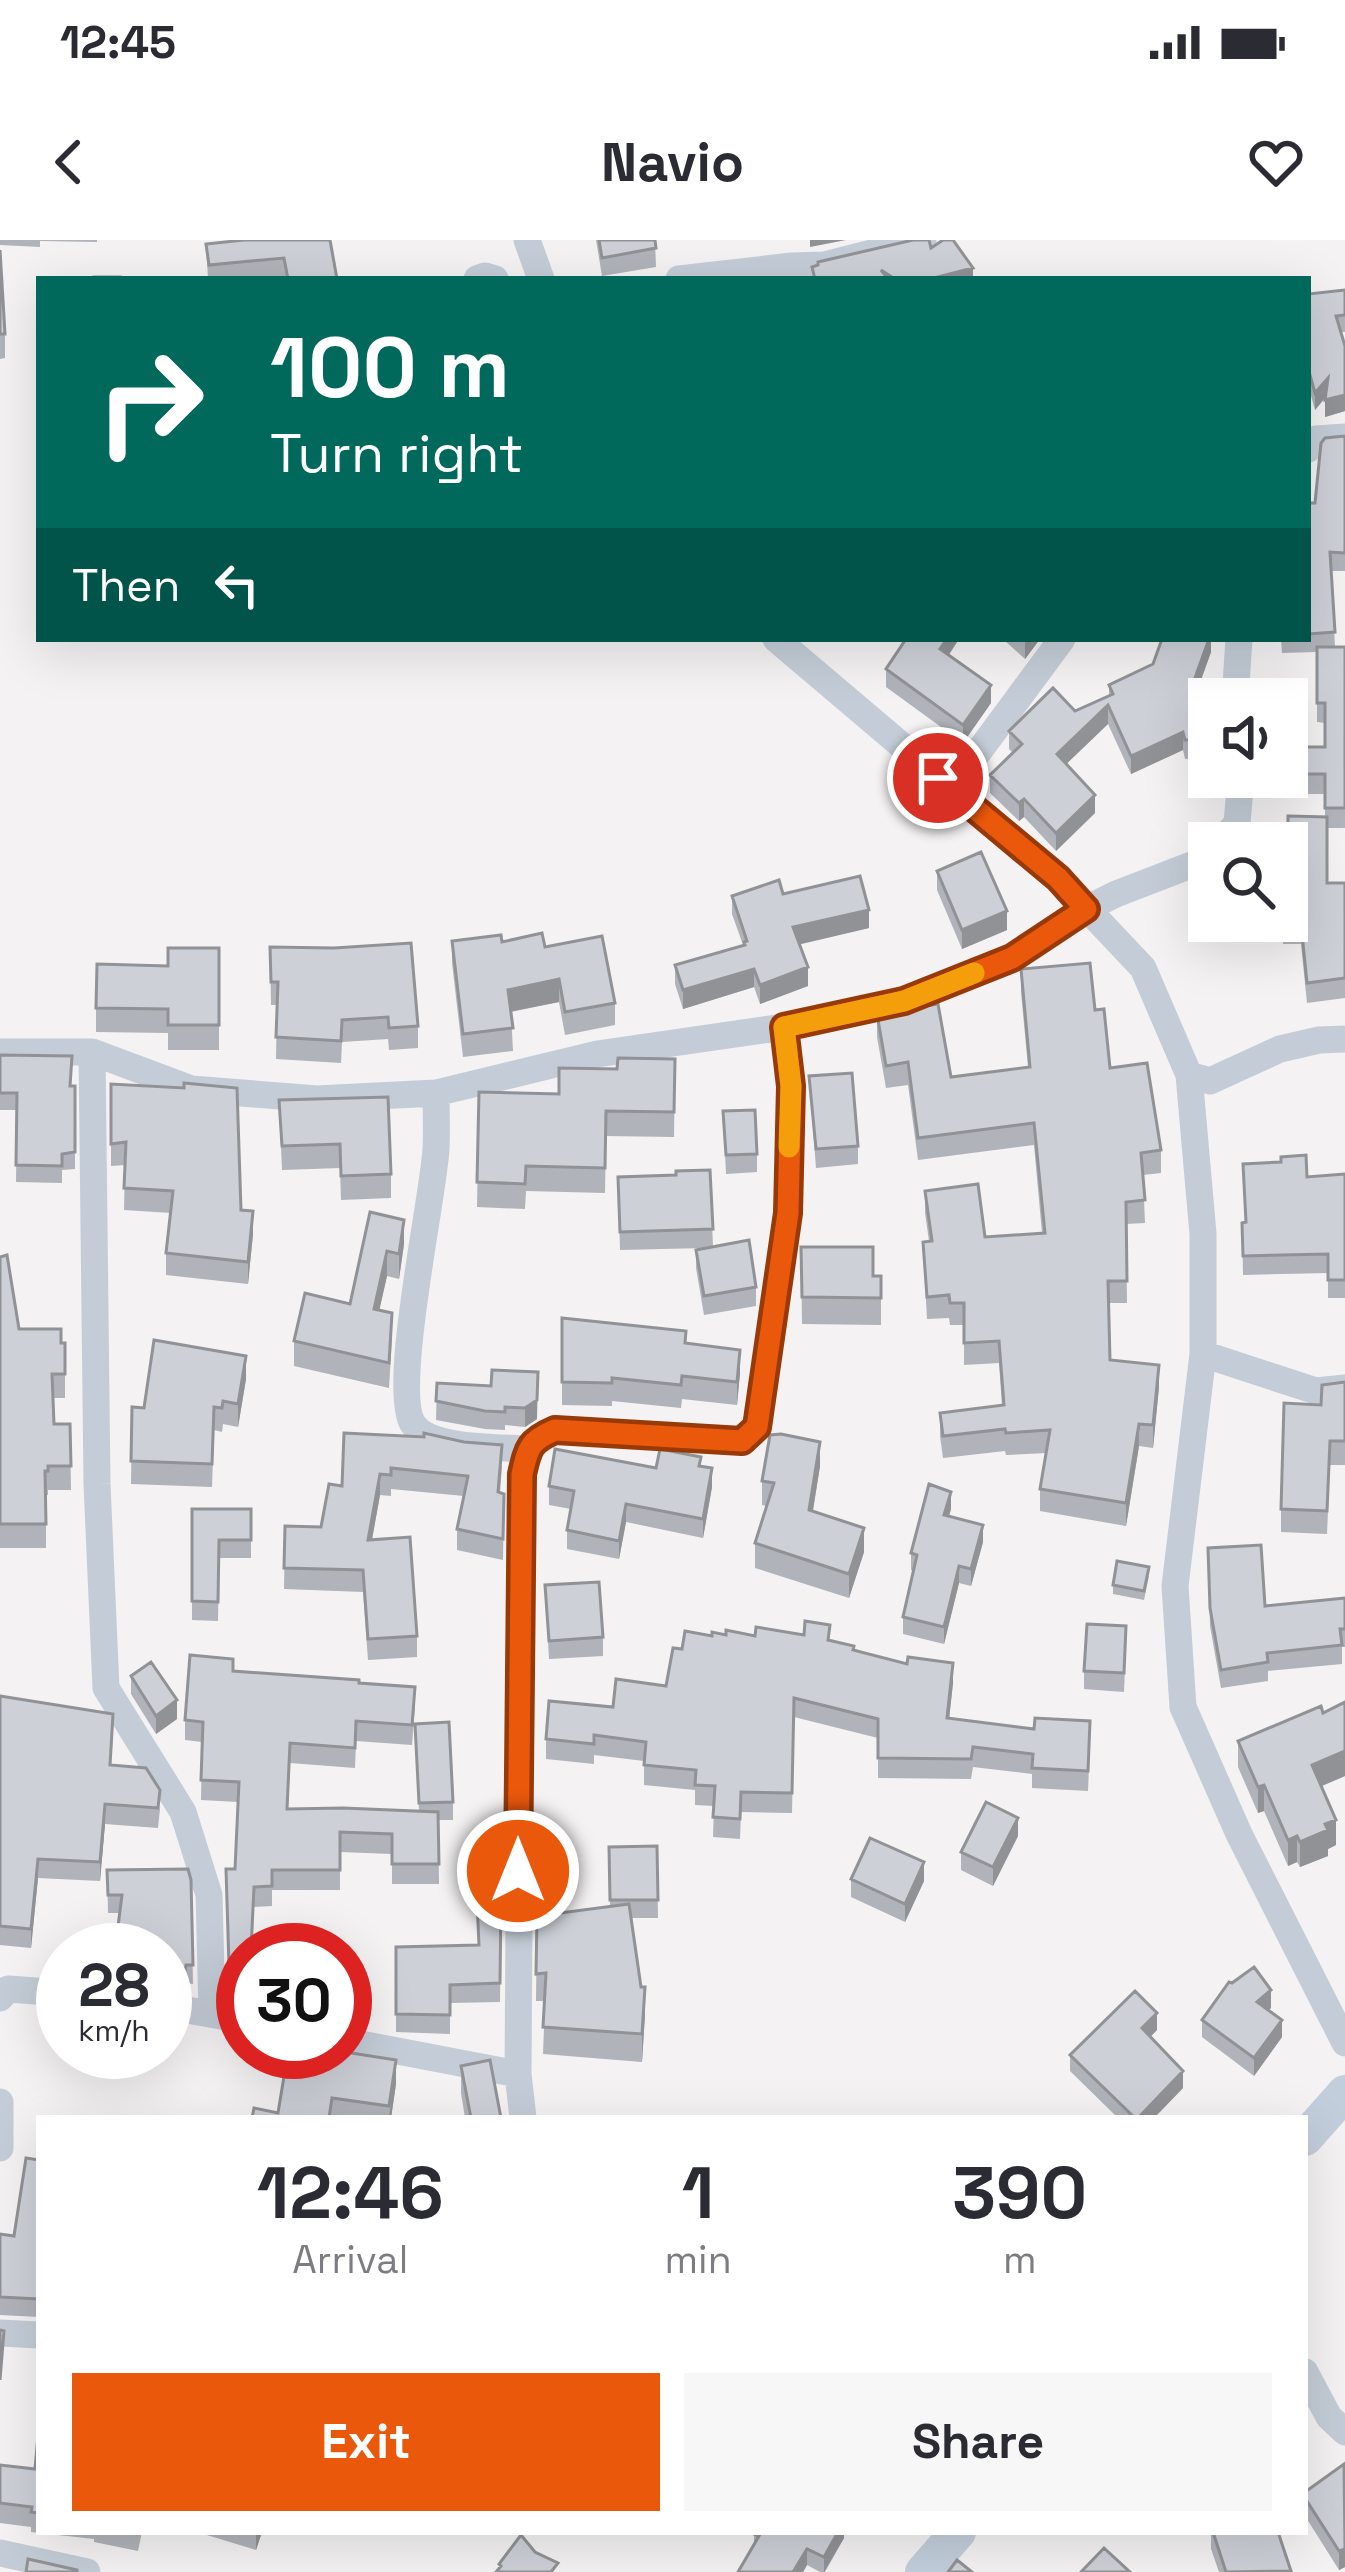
<!DOCTYPE html>
<html lang="en">
<head>
<meta charset="utf-8">
<style>
  :root { --surface:#fff; --page:#f7f7f7; --text:#2b2b33; --muted:#7c7c81; --accent:#ea580c }
  body { margin:0; font-family:"Space Grotesk",sans-serif; background:var(--page); color:var(--text); height:100vh; display:flex; flex-direction:column; font-size:45px; white-space:nowrap }
  * { box-sizing:border-box; margin:0 }
  p { font-size:39px; color:var(--muted) }
  .icon { flex:none; width:66px; height:66px; fill:none; stroke:currentColor; stroke-width:2; stroke-linecap:round; stroke-linejoin:round }
  .map { position:relative; flex:1; overflow:hidden }
  .sheet { position:absolute; left:36px; top:1875px; width:1272px; height:420px; display:flex; flex-direction:column; background:var(--surface); border-radius:0px; box-shadow:0 12px 48px #0002 }
  .sheet>* { flex:none }
  .guide { position:absolute; left:36px; top:36px; width:1275px; height:366px; border-radius:0px; box-shadow:0 12px 48px #0002; background:#00695c; color:#fff; overflow:hidden }
  .controls { position:absolute; left:1188px; top:438px; display:grid; gap:24px }
  .controls a { display:grid; place-items:center; width:120px; height:120px; border-radius:0px; background:var(--surface); box-shadow:0 12px 48px #0002; font-size:60px }
  .speed { position:absolute; left:36px; top:1683px; display:flex; gap:24px; font-size:60px; font-weight:700; text-align:center }
  .speed>* { display:grid; place-content:center; width:156px; height:156px; border-radius:50%; background:var(--surface); box-shadow:0 12px 48px #0002; line-height:1 }
  .speed small { font-size:30px; font-weight:400 }
  .speed .limit { border:18px solid #d22; background:#fff; color:#111 }
  .pin { position:absolute; display:grid; place-items:center; width:102px; height:102px; color:#fff; margin:-51px; border:6px solid #fff; border-radius:50%; box-shadow:0 3px 12px #0007 }
  .me { position:absolute; width:132px; margin:-66px; rotate:0deg; stroke-linejoin:round; filter:drop-shadow(0 0 9px #0008) }
  .turn { display:flex; align-items:center; gap:42px; height:252px; padding:0 36px; font-size:54px }
  .turn .icon { width:156px; height:156px; stroke-width:2.5 }
  .turn b { display:block; font-size:84px; line-height:102px }
  .then { display:flex; align-items:center; height:114px; padding:0 36px; background:#0003; gap:24px; font-size:45px }
  .eta { display:flex; justify-content:space-evenly; align-items:center; height:204px; text-align:center }
  .eta b { font-size:72px; font-weight:600; line-height:84px }
  .primary-button { display:flex; gap:24px; margin-top:auto; padding:24px 36px }
  .primary-button a { flex:1; height:138px; border-radius:0px; background:var(--accent); color:#fff; font-size:48px; font-weight:600; line-height:138px; text-align:center }
  .primary-button a+a { background:var(--page); color:var(--text) }
  .status { display:flex; justify-content:space-between; align-items:center; height:84px; padding:0 60px; background:var(--surface); direction:ltr }
  .status svg { height:33px; fill:currentColor }
  header { display:flex; justify-content:space-between; align-items:center; height:156px; padding:0 36px; background:var(--surface); font-size:54px; font-weight:600 }
  .map>svg:first-child { display:block }
  .lines { fill:none; stroke-linecap:round; stroke-linejoin:round }
  .street { stroke:#c4cdd7; stroke-width:27 }
  .secondary { stroke:#c3cedc; stroke-width:36 }
  .wall { fill:#b0b3b9 }
  .shaded-wall { fill:#909296 }
  .building { fill:#cdd0d7; stroke:#909296; stroke-width:3 }
  .route-casing { stroke:#983908; stroke-width:30 }
  .route { stroke:#ea580c; stroke-width:21 }
  .slow { stroke:#f59e0b; stroke-width:21 }
</style>
</head>
<body>
<div class="status"><b>12:45</b><svg viewBox="0 0 49 12"><path d="M0 12V9h3v3zM5 12V6h3v6zM10 12V3h3v9zM15 12V0h3v12zM26 1h20v11H26zM47 4h2v5h-2z"/></svg></div>
<header><svg class="icon" aria-label="back" viewBox="0 0 24 24"><path d="M15 5l-7 7 7 7"/></svg>Navio<svg class="icon" aria-label="heart" viewBox="0 0 24 24"><path d="M12 20l-8-8c-3-5 5-10 8-4 3-6 11-1 8 4z"/></svg></header>
<div class="map">
<svg width="1345" height="2332" viewBox="0 0 1345 2332">
  <rect width="100%" height="100%" fill="#f4f2f2"/>
  <g class="lines">
    <path class="street" d="M527,0L541,39
      M477,39L485,36L495,39
      M679,39L792,26L824,25L923,0
      M1308,209L1316,199L1345,197
      M776,399L1058,638L1143,728L1189,835L1203,994V1114L1175,1346L1183,1467L1239,1594L1345,1803
      M1235,459L1239,399
      M938,538L974,518L1062,399
      M1220,603L1237,583L1241,537
      M0,812H92L191,849L317,859L436,853L597,814L784,787L905,761L1012,718L1086,669L1116,654L1199,622L1209,613
      M92,812L97,1244L106,1448L183,1572L209,1655L212,1773
      M1189,835L1210,841L1280,809L1319,800L1345,799
      M436,853C436,872 437,890 436,909C433,960 391,1150 413,1184C430,1210 500,1207 528,1209
      M1203,1114L1316,1151L1345,1148
      M0,1758L8,1749L63,1753
      M165,1766L243,1780
      M345,1801L518,1834
      M0,1862V1908
      M523,1878L518,1834L522,1234C528,1208 529,1201 555,1190L742,1201L757,1187L788,973L791,846L784,787
      M0,2093L39,2095
      M1305,2132L1329,2177L1345,2192
      M0,2313L87,2332"/>
    <path class="secondary" d="M1305,1898L1345,1853
      M923,2332L958,2292"/>
  </g>
  <path class="wall" d="M0,0H97V2L40,1V7L0,5Z
    M244,0L337,39H285L284,36L254,39H208L206,4Z
    M596,0H655L656,27L602,36Z
    M0,9L5,94V118L0,119Z
    M1345,50V92H1341L1345,106V171L1325,177L1326,157L1315,170L1308,145V54Z
    M1345,196V331H1331L1335,407H1345V588H1327V643H1345V758L1307,763L1301,704H1283V681L1325,577V554H1265V537H1287V507H1325V483L1317,482V412L1282,413L1281,399H1308V263H1315Z
    M906,399H959L949,415L991,463L963,503L886,447V429Z
    M1003,399H1040L1025,419Z
    M1211,399V412L1198,449L1209,459V517L1185,519L1183,510L1131,534L1108,484L1066,524L1095,573L1056,611L1024,577L1019,581L990,553V535L1013,513L1009,509V491L1075,471L1109,456V445Z
    M937,631L1007,690L962,709L937,650Z
    M783,654L869,688L799,704L808,746L760,764L754,747L683,769L675,744V725L743,705L732,674V656Z
    M452,701L502,702L545,707L615,763V785L565,795L559,762L511,772L513,811L463,817L452,723Z
    M270,707L418,786V808L389,810L388,799L342,802L341,823L276,819L277,765H271Z
    M219,708V810H168V793L96,792V768L168,726Z
    M1021,729L1095,770L1110,828L1161,910V933L1143,935L1145,983L1126,984L1127,1063H1108L1110,1120L1159,1147L1153,1208L1139,1206L1126,1286L1040,1271V1249L1046,1213L1006,1215L1005,1211L943,1218L940,1196V1173L1002,1166L999,1123L964,1125V1085H950L949,1078L927,1079L923,1002L929,1001L925,973V951L985,997L1042,993L1034,905L918,920L908,845L886,848L877,797V774L951,837L1028,827L1021,752Z
    M0,815L72,833L71,846H75V929L62,930V943L16,942L17,870H0Z
    M675,819L674,897L606,896L605,953L526,951L525,969L477,967L479,852L559,854L617,829Z
    M809,836L858,906V924L816,928Z
    M111,844L241,970L253,994L248,1044L166,1035V1013L171,973L124,970L125,925L111,926Z
    M279,860L391,934V958L341,960L340,928L282,930Z
    M723,871L757,914V932L726,934Z
    M1243,924L1307,937L1345,934V1058H1328V1033L1243,1035L1242,983L1245,982Z
    M710,930L713,1007L756,1047V1066L704,1075L696,1028V1010L705,1008L620,1010L618,937L676,935Z
    M370,972L404,1004L399,1039L387,1036L379,1070L392,1098L389,1148L294,1126V1101L350,1064Z
    M801,1007L873,1036H881V1085L802,1084Z
    M0,1017L19,1089L65,1103V1158H53L54,1184H70L71,1250H48V1255H46V1308H0Z
    M562,1078L686,1103L740,1133L737,1165L682,1159L681,1168L612,1161V1166L562,1165Z
    M492,1130L537,1179L525,1187L505,1185V1190L485,1189L436,1180L437,1143L491,1146Z
    M246,1139L238,1187L223,1184L222,1192L214,1190L212,1247L131,1244L132,1167L144,1168Z
    M1345,1142V1225H1330L1327,1294L1281,1292V1269L1321,1165Z
    M344,1193L502,1226L500,1253L504,1254L503,1320L457,1310V1289L464,1256L391,1249V1256L380,1255L372,1300L417,1396V1417L368,1420L363,1352L284,1349L285,1286L321,1287L342,1246Z
    M701,1226L712,1247L703,1298L626,1282L619,1319L567,1309V1290L571,1269L549,1265V1246L656,1228Z
    M820,1226L813,1271L864,1312L849,1358L755,1328V1303L767,1266L762,1265V1241Z
    M192,1269H251V1318H219L218,1381L192,1380Z
    M951,1269L949,1276L983,1302L971,1346L959,1343L944,1404L903,1394V1377L914,1331L911,1330V1313Z
    M1208,1308L1265,1366L1345,1358V1407H1342V1424L1268,1431V1441L1221,1448L1210,1386Z
    M1149,1336L1144,1360L1113,1354V1345Z
    M545,1345L603,1397V1416L549,1419Z
    M726,1395L830,1400L953,1443L949,1478L1090,1501L1088,1551L1032,1548V1534L973,1527L971,1539L878,1538V1498L794,1477L792,1573L741,1572L740,1599L713,1597L714,1566L695,1565V1550L644,1545V1521L594,1515V1524L546,1519V1499L613,1467L666,1446L682,1409L712,1396Z
    M1126,1405L1124,1452L1084,1449V1431Z
    M233,1431L359,1443L415,1467L412,1505L356,1501L355,1528L290,1523L288,1569L419,1571L415,1484L453,1562V1580H438L439,1644H392V1614L340,1612V1650H272V1666L254,1667L243,1710V1747L229,1746L226,1629H235L238,1562L201,1560L202,1502L185,1500V1480Z
    M131,1436L177,1479L156,1494L131,1454Z
    M0,1456L113,1493L111,1525L160,1569L158,1588L105,1584L100,1641L38,1638L31,1708L0,1705Z
    M1345,1462V1536L1322,1546L1336,1605L1328,1609V1616L1300,1627L1297,1622L1288,1626L1264,1571L1258,1573L1238,1527V1501L1323,1473Z
    M1018,1596L993,1646L961,1630V1612Z
    M657,1606L658,1678H631L645,1774L642,1822L543,1814L545,1761H536L537,1676L610,1666L609,1607Z
    M107,1630L191,1640L193,1744L186,1743L185,1749L165,1746V1710L120,1673H108Z
    M851,1639L924,1641L905,1682L851,1657Z
    M501,1660L500,1762L450,1763V1794L396,1792V1707L478,1705Z
    M1271,1768L1269,1770L1282,1797L1254,1836L1202,1797V1780Z
    M1157,1790L1150,1797L1183,1848L1154,1878H1118L1070,1831V1815Z
    M288,1812L396,1844L391,1878H252L278,1873Z
    M461,1826L501,1878H465L461,1853Z
    M39,1920V2077L0,2075V1994L14,1996Z
    M39,2184V2292H142L138,2311L94,2302V2299L31,2292V2287L0,2283V2225L35,2229Z
    M1345,2225V2327L1339,2330L1305,2276V2252Z
    M197,2292H262L256,2310Z
    M844,2292V2298L825,2332H820L807,2325L803,2332H738L754,2305V2294Z
    M1211,2292H1278L1291,2332H1219L1211,2309Z"/>
  <path class="shaded-wall" d="M810,0H846L810,7Z
    M973,28V39H930Z
    M1328,138V154L1315,170V153Z
    M1345,155V171L1325,177V160Z
    M947,399H959L940,427V409Z
    M1026,399H1040L1025,419V400Z
    M1209,399H1211V412L1191,467V449Z
    M991,445V463L963,503V485Z
    M1108,465V484L1057,533V514Z
    M1183,492V510L1131,534V516Z
    M1095,555V573L1056,611V593Z
    M1024,559V577L1019,581V563Z
    M869,670V688L793,706V687Z
    M1007,671V690L962,709V690Z
    M808,727V746L760,764V745Z
    M754,729V747L683,769V750Z
    M559,739V762L508,772V750Z
    M253,971V994L248,1044V1022Z
    M404,980V1004L399,1039V1014Z
    M387,1011V1036L374,1094V1069Z
    M740,1110V1133L737,1165V1142Z
    M246,1116V1139L238,1187V1164Z
    M1159,1125V1147L1153,1208V1185Z
    M538,1132L537,1179L525,1187V1168Z
    M1139,1184V1206L1126,1286V1263Z
    M820,1202V1226L809,1294V1270Z
    M712,1228V1247L703,1298V1279Z
    M380,1234V1255L368,1321V1300Z
    M951,1252V1269L944,1292V1275Z
    M626,1264V1282L619,1319V1301Z
    M983,1285V1302L971,1346V1329Z
    M864,1288V1312L849,1358V1334Z
    M959,1326V1343L944,1404V1387Z
    M953,1423V1443L947,1498V1478Z
    M177,1460V1479L156,1494V1476Z
    M1345,1511V1536L1312,1550V1525Z
    M1264,1545V1571L1258,1573V1547Z
    M105,1564V1584L100,1641V1622Z
    M1018,1578V1596L993,1646V1627Z
    M1336,1580V1605L1328,1609V1616L1300,1627V1602L1325,1584Z
    M1297,1596V1622L1288,1626V1600Z
    M38,1619V1638L31,1708V1689Z
    M924,1622V1641L905,1682V1664Z
    M645,1747V1774L642,1822V1794Z
    M1271,1750V1768L1257,1779V1762Z
    M1157,1773V1790L1142,1805V1788Z
    M1282,1780V1797L1254,1836V1818Z
    M396,1820V1844L391,1878H389Z
    M1183,1831V1848L1154,1878H1138Z
    M256,2292H262L256,2310Z
    M838,2292H844V2298L824,2332V2317Z
    M807,2309V2325L803,2332H793Z
    M1345,2309V2327L1339,2330V2311Z"/>
  <path class="building" d="M244,0H330L337,39H288L284,18L209,25L206,4Z
    M599,0H655L656,8L602,18Z
    M913,0H929L931,8L943,0H953L973,28L930,39H895L881,30L888,39H815L812,27L818,25V22Z
    M0,10L5,94H0Z
    M94,37H120V39H94Z
    M1345,50V75L1336,76L1345,106V155L1325,160L1328,138L1315,153L1308,128V54Z
    M1345,196V313L1330,312L1335,392L1308,394V263H1315L1321,203L1325,198Z
    M906,399H947L940,409L991,445L963,485L886,429Z
    M1162,399H1209L1191,449L1220,451V459H1209V499L1185,500L1183,492L1131,516L1108,465L1057,514L1095,555L1056,593L1024,559L1019,563L990,535L1022,504L1009,491L1053,448L1075,471L1113,454L1109,445L1153,424Z
    M1317,407H1345V568H1325V534H1287V507H1325V463H1317Z
    M1288,576L1327,577V643H1345V738L1307,743L1301,684H1283V681H1287Z
    M981,612L1007,671L962,690L937,631Z
    M860,636L869,670L793,687L808,727L760,745L754,729L683,750L675,725L745,705L744,702L747,701L732,656L779,640L783,654Z
    M542,693L545,707L602,696L615,763L565,772L559,739L508,750L513,788L463,794L452,701L501,695L502,702Z
    M411,703L418,786L389,788L388,777L342,780L341,801L276,797L278,742H271L270,707L334,708Z
    M168,708H219V785H168V769L96,768L97,724L168,726Z
    M1090,723L1095,770L1104,769L1110,828L1147,823L1161,910L1141,913L1145,960L1126,962L1127,1041H1108L1110,1120L1159,1125L1153,1185L1139,1184L1126,1263L1040,1249L1050,1190L1006,1193L1005,1189L943,1196L940,1173L1004,1165L999,1101L964,1103V1063H950L949,1055L927,1057L923,1002L932,1001L925,951L978,944L985,997L1045,993L1034,883L918,898L908,822L886,826L877,774L938,764L951,837L1030,827L1021,729Z
    M0,815L72,816L70,846H75V912L62,914V926L16,925L17,853H0Z
    M618,818L675,819L674,872L606,871L605,928L526,926L525,944L477,942L479,852L559,854V828L617,829Z
    M852,833L858,906L816,909L809,836Z
    M184,843L237,848L241,970L253,971L248,1022L166,1013L173,951L124,948L126,902L111,904V844L184,848Z
    M388,857L391,934L341,936L340,904L282,906L279,860Z
    M755,870L757,914L726,915L723,871Z
    M1306,915L1307,937L1345,934V1040H1328V1014L1243,1016L1242,983L1246,982L1243,924L1281,922V917Z
    M710,930L713,989L620,992L618,937L676,935V931Z
    M370,972L404,980L399,1014L387,1011L374,1069L392,1073L389,1123L294,1101L305,1053L350,1064Z
    M749,1000L756,1047L704,1056L696,1010Z
    M801,1007H873V1036H881V1058L802,1057Z
    M7,1015L19,1089H61V1103H65V1134H52L54,1184H70L71,1226H48V1231H45L46,1284H0V1017Z
    M562,1078L686,1091L685,1103L740,1110L737,1142L682,1136L681,1145L612,1138V1143L562,1142Z
    M154,1100L246,1116L238,1164L223,1161L222,1168L214,1167L212,1224L131,1221L132,1167L144,1168Z
    M492,1130L538,1132L537,1160L525,1168L505,1167V1172L485,1171L436,1161L437,1143L491,1146Z
    M1345,1142V1201H1330L1327,1271L1281,1269L1284,1163L1321,1165L1322,1145Z
    M344,1193L424,1197V1193L464,1202L502,1205L498,1252L504,1254L503,1299L457,1289L468,1236L391,1228V1235L380,1234L368,1300L410,1297L417,1396L368,1399L363,1330L284,1328L285,1286L321,1287L329,1244L342,1246Z
    M781,1194L820,1202L809,1270L864,1288L849,1334L755,1303L774,1243L762,1241L770,1195Z
    M555,1209L656,1228L660,1209L701,1217L699,1226L712,1228L703,1279L626,1264L619,1301L567,1290L574,1251L549,1246Z
    M929,1244L951,1252L944,1275L983,1285L971,1329L959,1326L944,1387L903,1377L917,1315L911,1313Z
    M192,1269H251V1300H219L218,1362L192,1361Z
    M1261,1305L1265,1366L1345,1358V1389H1340L1342,1405L1267,1413L1268,1422L1221,1430L1210,1368L1208,1308Z
    M1117,1321L1149,1327L1144,1351L1113,1345Z
    M599,1342L603,1397L549,1401L545,1345Z
    M805,1381L830,1385L828,1400L854,1406L853,1410L907,1424L908,1417L953,1423L947,1478L1034,1489L1035,1478L1090,1481L1088,1531L1032,1528L1033,1514L973,1507L971,1519L878,1518V1479L794,1458L792,1553L741,1552L740,1579L713,1577L715,1546L695,1545L696,1530L644,1525L646,1502L594,1495V1504L546,1499L549,1461L613,1467L616,1439L666,1446L673,1408L682,1409L685,1391L712,1396V1392L726,1395V1390L755,1396L756,1387L804,1395Z
    M1087,1384L1126,1386L1124,1433L1084,1431Z
    M190,1415L233,1419V1431L359,1440V1443L415,1447L412,1485L356,1481L355,1508L290,1503L287,1569L343,1568L438,1572L439,1624H392V1594L340,1592V1630H272V1646L254,1647L251,1710H243V1727L229,1726L226,1629H235L239,1542L201,1540L203,1482L185,1480Z
    M151,1422L177,1460L156,1476L131,1436Z
    M0,1456L113,1474L110,1525L146,1528L160,1550L158,1568L105,1564L100,1622L38,1619L31,1689L0,1686Z
    M1345,1462V1511L1312,1525L1336,1580L1325,1584L1328,1590L1300,1602L1297,1596L1288,1600L1264,1545L1258,1547L1238,1501L1321,1466L1323,1473Z
    M449,1482L453,1562L419,1563L415,1484Z
    M986,1562L1018,1578L993,1627L961,1612Z
    M870,1598L924,1622L905,1664L851,1639Z
    M657,1606L658,1660H610L609,1607Z
    M188,1629L191,1640L193,1725H186L185,1731L165,1728V1710H115L122,1655H108L107,1630Z
    M501,1660L500,1743L450,1745V1775L396,1774V1707L479,1705L477,1661Z
    M629,1664L641,1747H645L642,1794L543,1787L546,1733L536,1734L537,1676Z
    M1254,1727L1271,1750L1257,1762L1282,1780L1254,1818L1202,1780L1229,1742L1232,1743Z
    M1135,1751L1157,1773L1142,1788L1183,1831L1138,1878H1135L1070,1815Z
    M288,1812H345L396,1820L389,1866L332,1858L329,1878H252L254,1868L278,1873Z
    M490,1820L501,1878H471L461,1826Z
    M26,1918L39,1920V2059L0,2057V1994L14,1996Z
    M0,2090L4,2091L0,2140Z
    M39,2184V2273L31,2272L32,2267L0,2263V2225L35,2229Z
    M1344,2224L1345,2309L1339,2311L1305,2258V2252Z
    M755,2292H838L824,2317L807,2309L793,2332H738L759,2296L754,2294Z
    M1213,2292H1278L1291,2331L1226,2332Z
    M521,2295L535,2312L558,2323L551,2332H496L501,2326L499,2324Z
    M1104,2308L1130,2332H1081Z
    M28,2319L77,2330V2332H26Z
    M957,2320L972,2332H948Z"/>
  <g class="lines">
    <g class="route-casing">
      <path id="route" d="M518,1631L522,1234C528,1208 529,1201 555,1190L742,1201L757,1187L788,973L791,846L784,787L904,761L1012,718L1086,669L1058,638L938,538"/>
    </g>
    <use href="#route" class="route"/>
    <path class="slow" d="M789,907L791,846L784,787L904,761L974,733"/>
  </g>
</svg>
<div class="controls">
<a><svg class="icon" aria-label="sound" viewBox="0 0 24 24"><path d="M4 9h4l5-4v14l-5-4H4zM17 9q2 3 0 6"/></svg></a>
<a><svg class="icon" aria-label="search" viewBox="0 0 24 24"><circle cx="10" cy="10" r="6"/><path d="M15 15l6 6"/></svg></a>
</div>
<div class="speed"><div>28<small>km/h</small></div><div class="limit">30</div></div>
<div class="pin" style="left:938px;top:538px;background:#d93025"><svg class="icon" aria-label="arrive" viewBox="0 0 24 24"><path d="M6 21V4h12l-3 4 3 4H6"/></svg></div>
<svg class="me" style="left:518px;top:1631px" viewBox="-20 -20 40 40"><circle r="17" fill="#ea580c" stroke="#fff" stroke-width="3"/><path d="M0-11L8 9 0 5-8 9z" fill="#fff"/></svg>
<div class="guide">
<div class="turn"><svg class="icon" aria-label="right" viewBox="0 0 24 24"><path d="M7 20v-9h11M14 6l5 5-5 5"/></svg><div><b>100 m</b>Turn right</div></div>
<div class="then">Then<svg class="icon" aria-label="left" viewBox="0 0 24 24"><path d="M17 20v-9H6M10 6l-5 5 5 5"/></svg></div>
</div>
<section class="sheet">
<div class="eta">
<div><b>12:46</b><p>Arrival</p></div>
<div><b>1</b><p>min</p></div>
<div><b>390</b><p>m</p></div>
</div>
<div class="primary-button"><a>Exit</a><a>Share</a></div>
</section>
</div>
</body>
</html>
